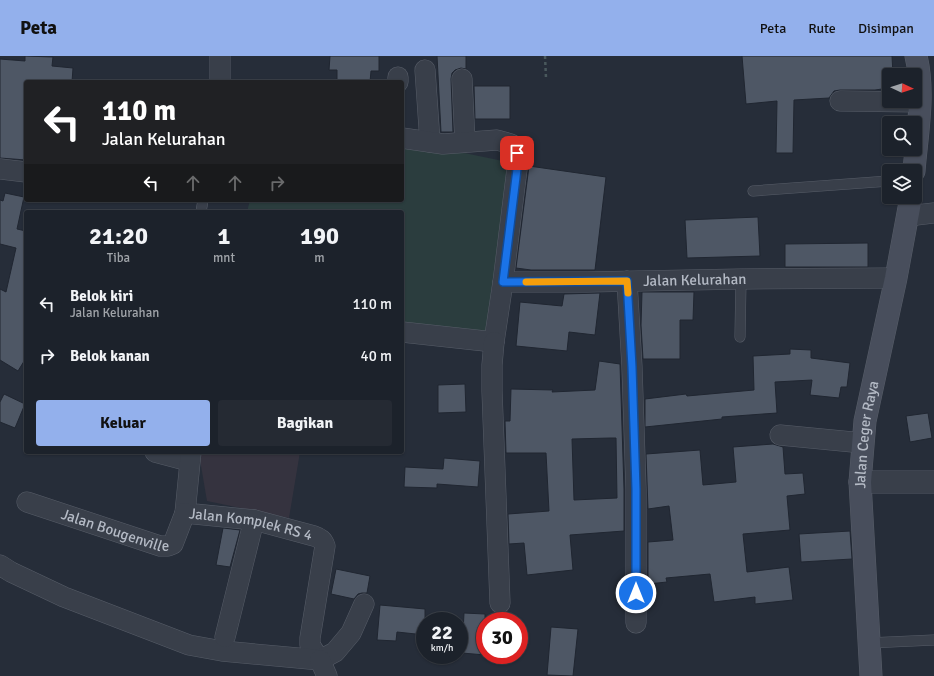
<!DOCTYPE html>
<html lang="id">
<head>
<meta charset="utf-8">
<style>
  :root { --surface:#1c222b; --page:#252a33; --text:#f1f3f6; --muted:#a0a4a9; --line:#3a3f47; --accent:#93b0ec }
  body { margin:0; font-family:Signika,sans-serif; background:var(--page); color:var(--text); height:100vh; display:flex; flex-direction:column; font-size:15px; white-space:nowrap }
  * { box-sizing:border-box; margin:0 }
  p { font-size:13px; color:var(--muted) }
  .icon { flex:none; width:22px; height:22px; fill:none; stroke:currentColor; stroke-width:2; stroke-linecap:round; stroke-linejoin:round }
  .map { position:relative; flex:1; overflow:hidden }
  .sheet { position:absolute; left:24px; top:154px; width:380px; height:244px; display:flex; flex-direction:column; background:var(--surface); border-radius:4px; box-shadow:0 1px 3px #0004,0 0 0 1px var(--line) }
  .sheet>* { flex:none }
  .hud { position:absolute; left:24px; top:24px; width:380px; height:122px; border-radius:4px; box-shadow:0 1px 3px #0004,0 0 0 1px var(--line); background:#202124; color:#fff; overflow:hidden }
  .needle { width:26px; rotate:94deg }
  .buttons { position:absolute; left:882px; top:12px; display:grid; gap:8px }
  .buttons a { display:grid; place-items:center; width:40px; height:40px; border-radius:4px; background:var(--surface); box-shadow:0 1px 3px #0004,0 0 0 1px var(--line); font-size:20px }
  .speed { position:absolute; left:416px; top:556px; display:flex; gap:8px; font-size:20px; font-weight:700; text-align:center }
  .speed>* { display:grid; place-content:center; width:52px; height:52px; border-radius:50%; background:var(--surface); box-shadow:0 1px 3px #0004,0 0 0 1px var(--line); line-height:1 }
  .speed small { font-size:10px; font-weight:400 }
  .speed .limit { border:6px solid #d22; background:#fff; color:#111 }
  .pin { position:absolute; display:grid; place-items:center; width:34px; height:34px; color:#fff; margin:-17px; border-radius:8px; box-shadow:0 2px 6px #0006 }
  .me { position:absolute; width:44px; margin:-22px; rotate:0deg; stroke-linejoin:round; filter:drop-shadow(0 0 3px #0008) }
  .turn { display:flex; align-items:center; gap:14px; height:84px; padding:0 12px; font-size:18px }
  .turn .icon { width:52px; height:52px; stroke-width:2.5 }
  .turn b { display:block; font-size:28px; line-height:34px }
  .lanes { display:flex; align-items:center; height:38px; padding:0 12px; background:#0003; justify-content:center; gap:20px; direction:ltr }
  .lanes .off { opacity:.35 }
  .eta { display:flex; justify-content:space-evenly; align-items:center; height:68px; text-align:center }
  .eta b { font-size:24px; font-weight:700; line-height:28px }
  .cta { display:flex; gap:8px; margin-top:auto; padding:8px 12px }
  .cta a { flex:1; height:46px; border-radius:4px; background:var(--accent); color:#111; font-size:16px; font-weight:700; line-height:46px; text-align:center }
  .cta a+a { background:var(--page); color:var(--text) }
  ul { padding:0; list-style:none }
  li { display:flex; align-items:center; gap:12px; height:52px; padding:0 12px }
  li div { flex:1 }
  li b { display:block; font-size:15px }
  li em { font-style:normal }
  header { display:flex; align-items:center; gap:24px; box-sizing:border-box; height:56px; padding:0 20px; background:var(--accent); color:#111 }
  header strong { font-size:19px }
  nav { display:flex; gap:22px; margin-inline-start:auto; font-size:14px }
  .map>svg:first-child { display:block }
  .medical { fill:#35333f }
  .green { fill:#2b3d3e }
  .building { fill:#4e5765; stroke:#202631; fill-rule:evenodd }
  .lines { fill:none; stroke-linecap:round; stroke-linejoin:round }
  .service-casing { stroke:#575d68; stroke-width:11 }
  .minor-casing { stroke:#575d68; stroke-width:21 }
  .tertiary-casing { stroke:#575d68; stroke-width:23 }
  .secondary-casing { stroke:#575d68; stroke-width:23 }
  .path { stroke:#49585c; stroke-width:2.5; stroke-dasharray:3 3; stroke-linecap:butt }
  .service { stroke:#393f4a; stroke-width:10 }
  .minor { stroke:#393f4a; stroke-width:20 }
  .tertiary { stroke:#393f4a; stroke-width:22 }
  .secondary { stroke:#484e5c; stroke-width:22 }
  .route-casing { stroke:#114b97; stroke-width:10 }
  .route { stroke:#1a73e8; stroke-width:7 }
  .slow { stroke:#f59e0b; stroke-width:7 }
  .labels { text-anchor:middle; dominant-baseline:central; stroke-width:3; stroke-linejoin:round; paint-order:stroke }
  .street-label { font-size:15px; fill:#b4bac5; stroke:#1e242f }
</style>
</head>
<body>
<header>
<strong>Peta</strong>
<nav><a>Peta</a><a>Rute</a><a>Disimpan</a></nav>
</header>
<div class="map">
<svg width="934" height="620" viewBox="0 0 934 620">
  <rect width="100%" height="100%" fill="#262d39"/>
  <path class="medical" d="M201,396H300L289,462L207,445L200,404Z"/>
  <path class="green" d="M402,84L517,108L492,289L402,280V156H247L250,144H402Z"/>
  <path class="building" d="M25,0L53,1L52,10L73,12L72,26H26V104L0,102V3L25,5Z
    M330,0H379V15H371L370,26H337V14H329Z
    M437,0H466V13L461,12L455,14L452,17L451,23L453,76H441Z
    M742,0H892L893,19H889V32L875,34H840L834,35L829,42L794,44L793,97H776L777,45L746,48Z
    M474,30H510V63H475Z
    M529,110L606,121L595,214H531L516,212Z
    M5,137L24,141L17,173L26,175V302L18,315L0,304V233L6,236L16,192L0,188V144L3,145Z
    M758,161L760,200L687,202L685,164Z
    M868,187V211H785V188Z
    M642,236H694L693,264H680V303H643L641,269Z
    M600,237L595,279L569,276L567,295L516,290L520,246L562,250L564,238Z
    M790,293L811,294V302L850,307L847,331H841L839,342L810,339L812,324L775,326L777,357L722,361V363L645,371V343L686,338L687,340L754,334L753,300L790,298Z
    M599,305L620,308L624,433V475L570,479L573,514L527,519L524,487L509,488L508,458L549,455L546,397H506L505,365H510L511,333L553,334L552,336L595,334ZM610,382H616L617,442L574,444L572,383Z
    M465,328L466,356L438,357V329Z
    M4,338L25,348L15,372L0,366V346Z
    M928,357L932,382L910,386L906,360Z
    M773,388L783,391L785,418L803,417L805,438L787,440L790,474L743,478L747,516L789,511L793,544L755,548V541L714,546L710,518L666,522L667,526L648,528V486L673,484L669,450L648,453L646,398L700,394L703,429L736,426L733,391Z
    M444,402L480,405L478,431L437,428V432L404,431L405,411L443,413Z
    M223,472L240,474L230,511L216,509Z
    M850,475L852,503L801,506L799,478Z
    M336,513L370,520L367,537H362L358,538L354,543L331,538Z
    M380,549L425,553V579L397,576L396,585L377,584Z
    M464,557L485,558V599L462,597Z
    M551,571L578,573L573,620L547,619Z"/>
  <g class="lines">
    <g class="service-casing">
      <path id="service" d="M753,135L889,125
        M201,156L203,144
        M740,281L741,223
        M868,587L934,584"/>
    </g>
    <g class="minor-casing">
      <g id="minor">
        <path d="M425,14L430,86"/>
        <path d="M462,23L465,86"/>
        <path d="M220,26V0"/>
        <path d="M398,26V21"/>
        <path d="M840,45L920,46"/>
        <path d="M402,82L443,88L497,84L511,88L517,97L518,105L503,226"/>
        <path d="M0,113L26,116"/>
        <path d="M908,160L934,157"/>
        <path d="M627,225L632,311L636,433V567"/>
        <path id="s1" d="M402,276L494,286L503,226H587L741,223L896,222"/>
        <path d="M494,286L492,309V335L500,547"/>
        <path d="M780,379L863,387"/>
        <path d="M155,396L189,405"/>
        <path id="s2" d="M191,396L185,457L254,464L314,480C320,482 323,484 325,490L310,582V589L317,600"/>
        <path id="s3" d="M27,446L160,490H168L173,488L185,457"/>
        <path d="M0,509L11,516L64,541L189,589L222,595L320,604L335,596L351,577L364,548"/>
        <path d="M225,581L254,464"/>
        <path d="M320,604L327,620"/>
      </g>
    </g>
    <g class="tertiary-casing">
      <path id="tertiary" d="M860,426H934"/>
    </g>
    <g class="secondary-casing">
      <g id="secondary">
        <path d="M914,115C917,77 925,37 916,0"/>
        <path id="s4" d="M871,620L860,426L865,365L896,222L911,141"/>
      </g>
    </g>
    <path class="path" d="M545,0L546,22"/>
    <use href="#service" class="service"/>
    <use href="#minor" class="minor"/>
    <use href="#tertiary" class="tertiary"/>
    <use href="#secondary" class="secondary"/>
  </g>
  <g class="lines">
    <g class="route-casing">
      <path id="route" d="M517,97L518,105L503,226L627,225L632,311L636,433V537"/>
    </g>
    <use href="#route" class="route"/>
    <path class="slow" d="M526,226L627,225L628,237"/>
  </g>
  <g class="labels">
    <g class="street-label">
      <text stroke="none"><textPath href="#s1" startOffset="345">Jalan Kelurahan</textPath></text>
      <text stroke="none"><textPath href="#s4" startOffset="242">Jalan Ceger Raya</textPath></text>
      <text stroke="none"><textPath href="#s2" startOffset="128">Jalan Komplek RS 4</textPath></text>
      <text stroke="none"><textPath href="#s3" startOffset="93">Jalan Bougenville</textPath></text>
    </g>
  </g>
</svg>
<div class="buttons">
<a><svg class="needle" viewBox="-14 -14 28 28"><path d="M0-13l5 13h-10z" fill="#e53935"/><path d="M0 13l5-13h-10z" fill="#a0a4a9"/></svg></a>
<a><svg class="icon" aria-label="search" viewBox="0 0 24 24"><circle cx="10" cy="10" r="6"/><path d="M15 15l6 6"/></svg></a>
<a><svg class="icon" aria-label="layers" viewBox="0 0 24 24"><path d="M12 4l9 5-9 5-9-5zM3 14l9 5 9-5"/></svg></a>
</div>
<div class="speed"><div>22<small>km/h</small></div><div class="limit">30</div></div>
<div class="pin" style="left:517px;top:97px;background:#d93025"><svg class="icon" aria-label="arrive" viewBox="0 0 24 24"><path d="M6 21V4h12l-3 4 3 4H6"/></svg></div>
<svg class="me" style="left:636px;top:537px" viewBox="-20 -20 40 40"><circle r="17" fill="#1a73e8" stroke="#fff" stroke-width="3"/><path d="M0-11L8 9 0 5-8 9z" fill="#fff"/></svg>
<div class="hud">
<div class="turn"><svg class="icon" aria-label="left" viewBox="0 0 24 24"><path d="M17 20v-9H6M10 6l-5 5 5 5"/></svg><div><b>110 m</b>Jalan Kelurahan</div></div>
<div class="lanes"><svg class="icon" aria-label="left" viewBox="0 0 24 24"><path d="M17 20v-9H6M10 6l-5 5 5 5"/></svg><svg class="icon off" aria-label="ahead" viewBox="0 0 24 24"><path d="M12 20V5M6 11l6-6 6 6"/></svg><svg class="icon off" aria-label="ahead" viewBox="0 0 24 24"><path d="M12 20V5M6 11l6-6 6 6"/></svg><svg class="icon off" aria-label="right" viewBox="0 0 24 24"><path d="M7 20v-9h11M14 6l5 5-5 5"/></svg></div>
</div>
<section class="sheet">
<div class="eta">
<div><b>21:20</b><p>Tiba</p></div>
<div><b>1</b><p>mnt</p></div>
<div><b>190</b><p>m</p></div>
</div>
<ul>
<li><svg class="icon" aria-label="left" viewBox="0 0 24 24"><path d="M17 20v-9H6M10 6l-5 5 5 5"/></svg><div><b>Belok kiri</b><p>Jalan Kelurahan</p></div><em>110 m</em></li>
<li><svg class="icon" aria-label="right" viewBox="0 0 24 24"><path d="M7 20v-9h11M14 6l5 5-5 5"/></svg><div><b>Belok kanan</b></div><em>40 m</em></li>
</ul>
<div class="cta"><a>Keluar</a><a>Bagikan</a></div>
</section>
</div>
</body>
</html>
